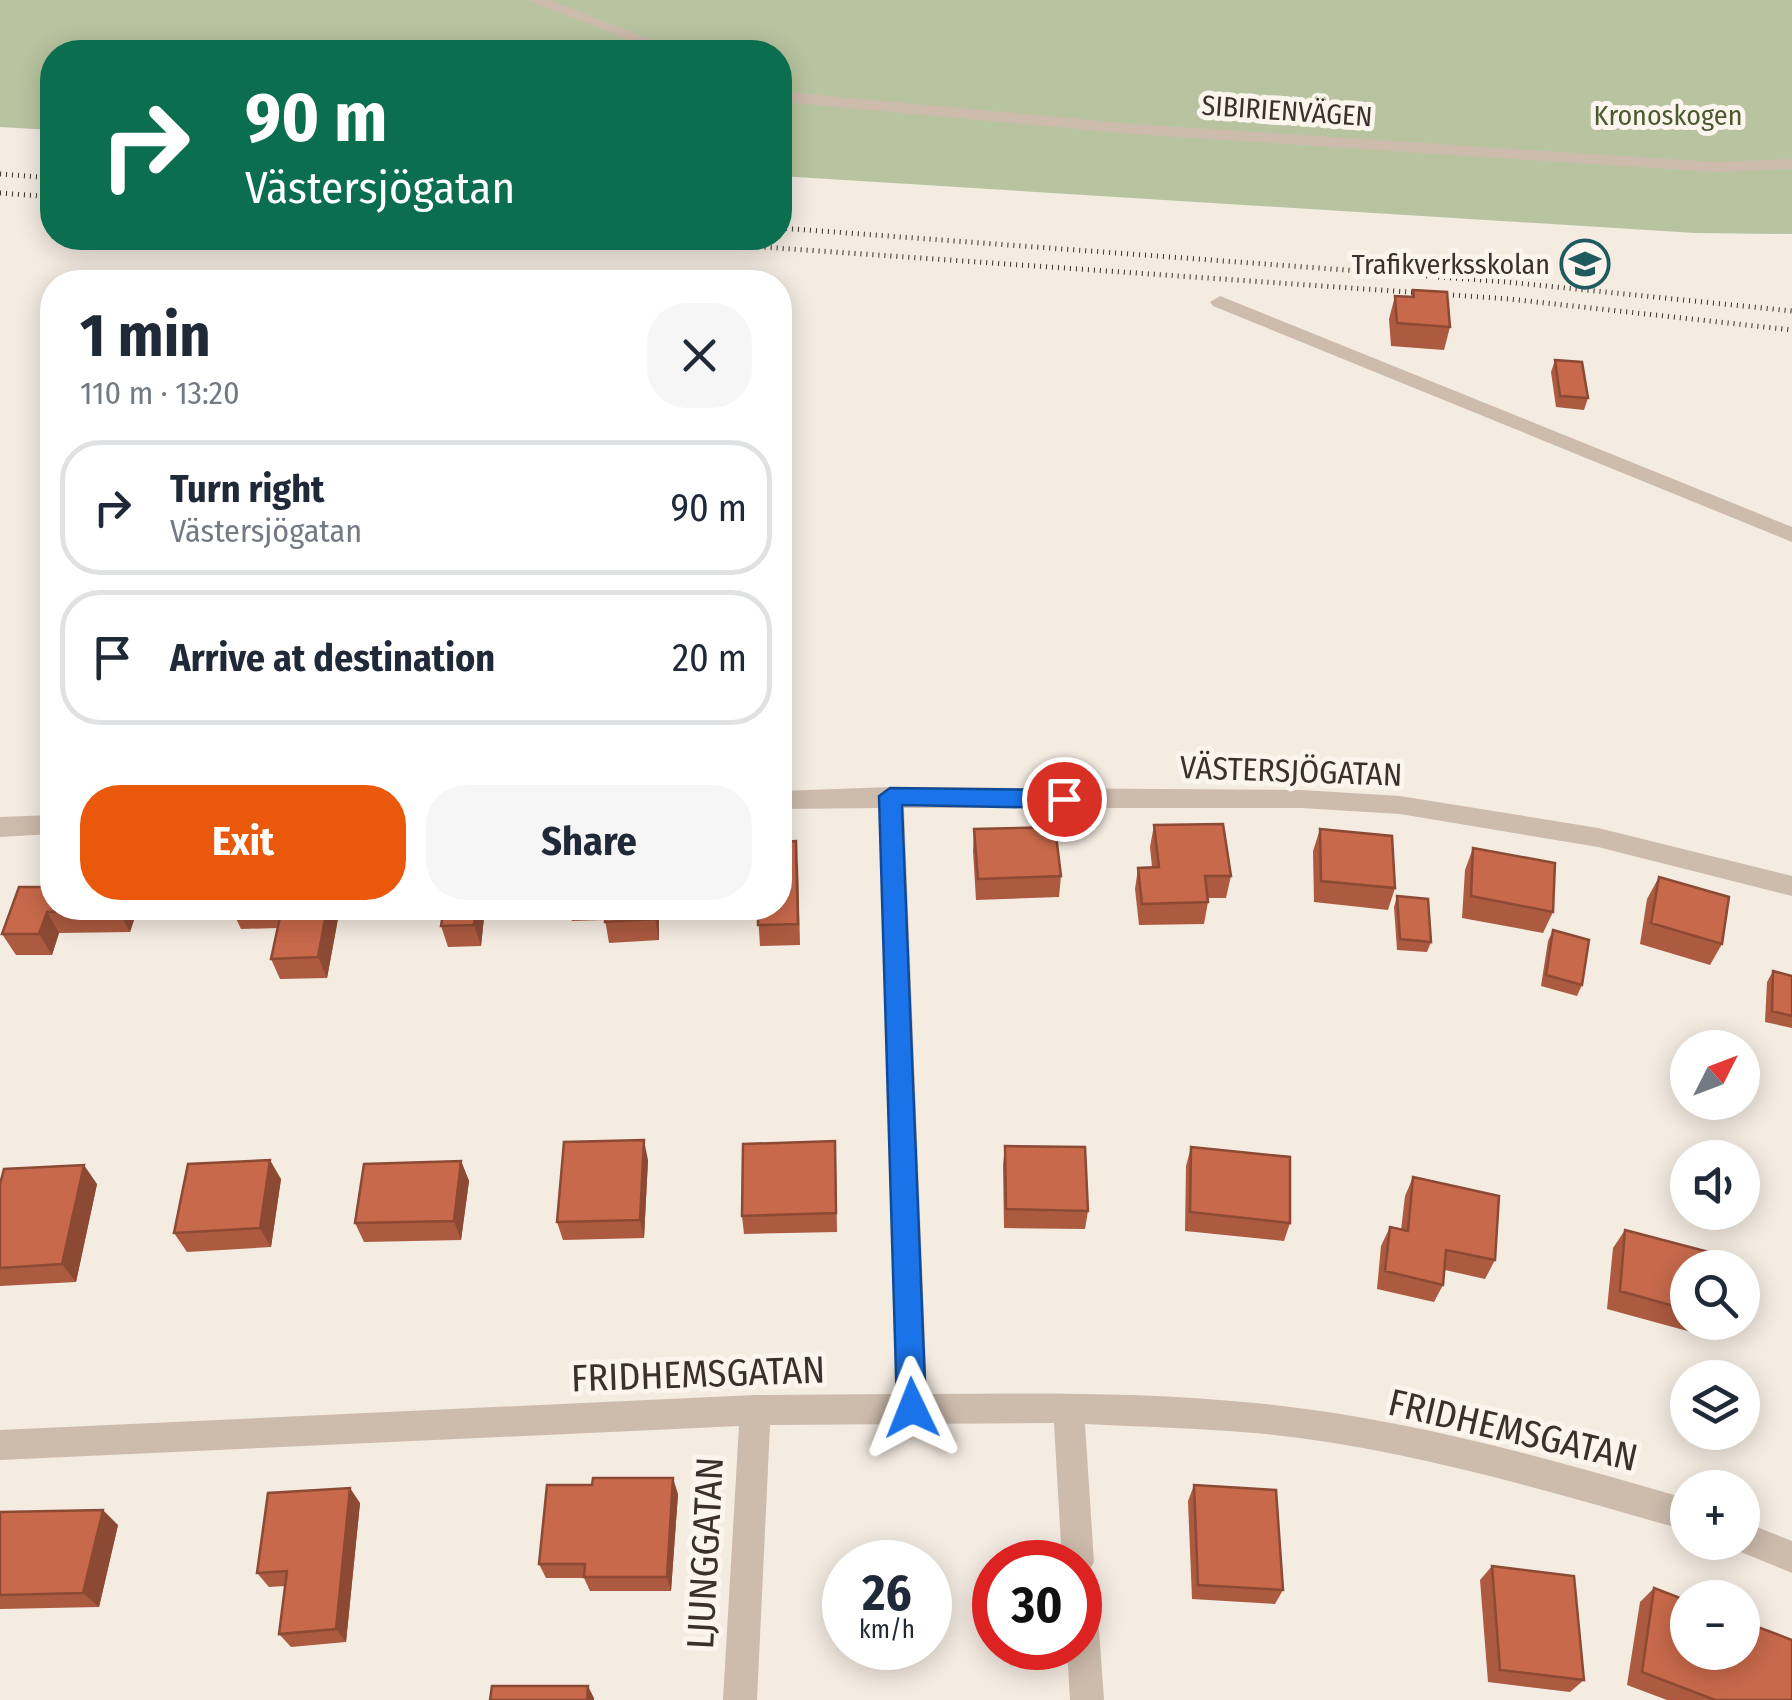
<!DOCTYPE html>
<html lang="en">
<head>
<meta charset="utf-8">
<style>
  :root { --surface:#fff; --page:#f6f6f7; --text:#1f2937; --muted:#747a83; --line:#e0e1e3; --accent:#ea580c }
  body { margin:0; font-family:"Fira Sans Condensed",sans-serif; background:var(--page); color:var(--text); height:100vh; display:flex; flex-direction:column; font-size:38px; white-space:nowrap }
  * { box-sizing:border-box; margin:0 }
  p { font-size:32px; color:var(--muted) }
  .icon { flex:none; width:55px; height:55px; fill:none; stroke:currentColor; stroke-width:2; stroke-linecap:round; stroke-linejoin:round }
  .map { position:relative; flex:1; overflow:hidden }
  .panel { position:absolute; left:40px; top:270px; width:752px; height:650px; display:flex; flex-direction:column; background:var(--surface); border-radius:40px; box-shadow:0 5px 25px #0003 }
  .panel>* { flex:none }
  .guide { position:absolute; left:40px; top:40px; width:752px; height:210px; border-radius:40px; box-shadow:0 5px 25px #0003; background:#0b6e4f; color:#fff; overflow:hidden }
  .needle { width:65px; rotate:48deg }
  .tools { position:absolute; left:1670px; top:1030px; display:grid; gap:20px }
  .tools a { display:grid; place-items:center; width:90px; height:90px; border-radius:50%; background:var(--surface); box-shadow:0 5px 25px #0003; font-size:50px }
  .speed { position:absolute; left:822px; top:1540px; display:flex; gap:20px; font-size:50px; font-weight:700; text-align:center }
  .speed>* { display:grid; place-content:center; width:130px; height:130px; border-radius:50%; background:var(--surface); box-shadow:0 5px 25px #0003; line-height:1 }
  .speed small { font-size:25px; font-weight:400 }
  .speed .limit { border:15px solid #d22; background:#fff; color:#111 }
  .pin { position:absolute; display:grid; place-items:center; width:85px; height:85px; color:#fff; margin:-42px; border:5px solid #fff; border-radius:50%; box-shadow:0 2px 10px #0007 }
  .me { position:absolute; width:110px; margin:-55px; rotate:358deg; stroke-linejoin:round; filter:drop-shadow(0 0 8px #0008) }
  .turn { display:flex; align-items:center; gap:35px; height:210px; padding:0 40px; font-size:45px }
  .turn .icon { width:130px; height:130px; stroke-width:2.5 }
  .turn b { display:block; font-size:70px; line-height:85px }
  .round { display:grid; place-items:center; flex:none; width:105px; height:105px; border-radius:40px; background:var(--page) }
  .overview { display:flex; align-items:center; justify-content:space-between; height:170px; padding:0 40px }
  h1 { font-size:60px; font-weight:700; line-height:75px }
  .action { display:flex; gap:20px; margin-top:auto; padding:20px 40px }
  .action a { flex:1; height:115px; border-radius:40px; background:var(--accent); color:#fff; font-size:40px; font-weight:700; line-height:115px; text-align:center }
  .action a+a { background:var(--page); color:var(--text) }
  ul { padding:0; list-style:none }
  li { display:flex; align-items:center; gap:30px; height:135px; margin:0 20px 15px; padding:0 20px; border:5px solid var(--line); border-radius:40px }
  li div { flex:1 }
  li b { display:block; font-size:38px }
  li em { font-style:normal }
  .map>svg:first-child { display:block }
  .green { fill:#b8c4a0 }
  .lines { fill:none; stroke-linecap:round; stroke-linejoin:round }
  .minor { fill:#cdbbac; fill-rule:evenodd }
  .rail { stroke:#3b302b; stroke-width:5; stroke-dasharray:1 5; stroke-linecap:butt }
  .wall { fill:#ac5a40 }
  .shaded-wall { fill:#8c4a34 }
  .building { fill:#c8694b; stroke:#8c4a34; stroke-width:2.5 }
  .route { fill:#1a73e8; stroke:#114b97; stroke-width:2.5 }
  .labels { text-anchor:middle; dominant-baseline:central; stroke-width:10; stroke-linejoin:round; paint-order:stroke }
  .far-street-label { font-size:28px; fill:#3b302b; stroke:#fbf5ee }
  .far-park-label { font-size:28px; fill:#4a5a2e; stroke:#fbf5ee }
  .far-poi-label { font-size:28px; fill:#3b302b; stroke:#fbf5ee; text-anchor:end }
  .street-label { font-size:32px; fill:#3b302b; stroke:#fbf5ee }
  .near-street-label { font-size:38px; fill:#3b302b; stroke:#fbf5ee }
</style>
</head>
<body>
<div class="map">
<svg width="1792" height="1700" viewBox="0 0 1792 1700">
  <rect width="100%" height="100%" fill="#f4ebe1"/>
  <path class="green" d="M0,0H1792V234L1695,233L780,176V52H52V130L0,127Z"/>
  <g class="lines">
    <path class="minor" d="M527,0H550L682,52H660Z
      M780,88L796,93L1133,124L1713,162L1792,159V169L1713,172L1133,134L794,103L780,99Z
      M1220,296L1792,527V542L1213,306L1210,302Z
      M891,787L1301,790L1400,796L1598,828L1792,876V896L1598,847L1400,814L1301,808H904L927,1394C1036,1393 1146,1392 1255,1403C1402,1417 1547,1458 1688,1499V1531C1549,1491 1398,1446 1254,1433C1198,1428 1142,1427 1085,1424L1094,1562L1087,1575L1096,1588L1104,1700H1070L1067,1648H1080V1562H1062L1054,1423L770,1425L757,1700H723L739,1426L0,1460V1430L755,1395L896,1394L879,808L780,809V791Z
      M52,815V834L0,837V817Z
      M1742,1521L1792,1541V1573L1731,1548L1728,1542H1742Z"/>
    <path class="rail" d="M0,174L52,178
      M0,193L52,197
      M780,228L1507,282L1792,311
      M633,238L1509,299L1792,330"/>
  </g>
  <path class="wall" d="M1413,290L1450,327L1444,350L1391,346L1389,319L1395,296L1411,297Z
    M1555,360L1588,398L1584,410L1556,407L1551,372Z
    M1154,825L1231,876L1226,898H1208V902L1204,924L1139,925L1135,889L1138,868L1152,867L1150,847Z
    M974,829L1061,876L1059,897L976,900L973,851Z
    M1320,829L1395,888L1388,910L1314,902L1313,851Z
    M1473,848L1553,912L1543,933L1462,918L1465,870Z
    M798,863L800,945L760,946L758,915L732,916L731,908H780Z
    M1659,877L1722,944L1710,965L1640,944L1647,899Z
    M52,887V908H138L130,932L59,933L52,955H16L2,934Z
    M1397,896L1431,942L1427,952L1397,950L1394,907Z
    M231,908H340L327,978L280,979L271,959L277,928L241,929Z
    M405,908H485L481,946L448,947L441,926L443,915L408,916Z
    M569,908H659V940L609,943L605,920L572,921Z
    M1553,930L1582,985L1577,996L1541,986L1548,941Z
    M1773,971L1792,976V1028L1765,1022L1767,982Z
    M1005,1146L1088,1211L1085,1229L1004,1228L1003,1165Z
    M1191,1147L1290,1223L1284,1241L1185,1231L1186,1166Z
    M648,1160L644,1238L563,1240L557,1222Z
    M461,1161L469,1181L461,1240L364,1242L355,1223Z
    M836,1161L837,1232L744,1234L742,1216Z
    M1413,1177L1495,1260L1485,1279L1445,1270L1443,1285L1434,1302L1377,1289L1381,1246L1390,1227L1401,1230L1405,1196Z
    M281,1179L271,1247L187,1252L174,1233Z
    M0,1184H97L76,1282L0,1286Z
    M1625,1230L1688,1268V1322H1712L1702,1335L1607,1309L1613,1248Z
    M1194,1485L1283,1590L1275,1604L1192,1599L1188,1501Z
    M678,1494L671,1591H590L584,1578H546L539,1564Z
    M360,1503L346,1642L291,1647L279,1634L285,1586L269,1587L257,1573Z
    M0,1512L118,1525L99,1607L0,1609Z
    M1492,1566L1584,1680L1570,1692L1488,1682L1480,1580Z
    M1654,1588L1792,1700H1667L1627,1685L1640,1602Z"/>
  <path class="shaded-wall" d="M120,908H138L130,932L118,911Z
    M327,908H340L327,978L318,957Z
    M476,908H485L481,946L474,925Z
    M655,908H659V940L655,919Z
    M47,912L59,933L52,955L39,934Z
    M644,1140L648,1160L644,1238L640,1220Z
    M270,1160L281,1179L271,1247L260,1228Z
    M461,1161L469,1181L461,1240L454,1221Z
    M84,1165L97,1184L76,1282L62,1264Z
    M673,1478L678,1494L671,1591L667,1577Z
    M350,1488L360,1503L346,1642L336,1629Z
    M103,1510L118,1525L99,1607L83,1593Z
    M588,1686L594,1698V1700H587Z"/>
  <path class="building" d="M1413,290L1447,292L1450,327L1397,323L1395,296L1414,297Z
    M1555,360L1582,362L1588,398L1560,396Z
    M1223,824L1231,876H1205L1208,902L1142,904L1138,868L1159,867L1154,825Z
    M1055,827L1061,876L978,879L974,829Z
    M1320,829L1392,836L1395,888L1321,881Z
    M796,841L798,924L758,925V908H780V842Z
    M1473,848L1555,863L1553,912L1471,896Z
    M1659,877L1729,897L1722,944L1651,923Z
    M52,885V908H120L118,911L47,912L39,934H2L19,887H52Z
    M1397,896L1428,899L1431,942L1400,939Z
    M282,908H327L318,957L271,959Z
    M444,908H476L474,925L441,926Z
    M605,908H655V919L605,922Z
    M1553,930L1589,940L1582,985L1546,975Z
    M1773,971L1792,976V1016L1772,1011Z
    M644,1140L640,1220L557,1222L564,1142Z
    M835,1141L836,1213L742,1216L743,1144Z
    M1005,1146L1085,1147L1088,1211L1006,1209Z
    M1191,1147L1290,1157V1223L1190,1212Z
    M270,1160L260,1228L174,1233L188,1164Z
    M461,1161L454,1221L355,1223L364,1164Z
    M84,1165L62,1264L0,1268V1184L4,1169Z
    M1413,1177L1499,1196L1495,1260L1446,1250L1443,1285L1385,1271L1390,1227L1408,1231Z
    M1625,1230L1720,1255V1268H1688V1310L1620,1291Z
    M593,1478H673L667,1577H584L585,1564H539L547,1485H592Z
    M1194,1485L1276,1490L1283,1590L1198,1585Z
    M350,1488L336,1629L279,1634L287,1571L257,1573L268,1493Z
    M103,1510L83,1593L0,1595V1512Z
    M1492,1566L1574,1576L1584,1680L1500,1670Z
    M1654,1588L1688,1601V1652H1742V1621L1792,1640V1700H1715L1642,1672Z
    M492,1686H588L587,1700H490Z"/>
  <path class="route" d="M890,788L1064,790L1075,799L1064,808L902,805L926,1408L921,1418L912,1422L902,1418L897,1408L879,796Z"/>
  <defs>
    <g id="university-ring" transform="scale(2.5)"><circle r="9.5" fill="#fbf5ee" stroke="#1f5a5e" stroke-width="1.5"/><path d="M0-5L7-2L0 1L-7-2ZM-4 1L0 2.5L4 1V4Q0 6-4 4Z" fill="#1f5a5e"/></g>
  </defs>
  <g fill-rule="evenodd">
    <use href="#university-ring" x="1585" y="264"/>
  </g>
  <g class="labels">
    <g class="far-street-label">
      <text transform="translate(1287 111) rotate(4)">SIBIRIENVÄGEN</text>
    </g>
    <g class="far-park-label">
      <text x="1668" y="115">Kronoskogen</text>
    </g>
    <g class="far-poi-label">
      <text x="1550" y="264">Trafikverksskolan</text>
    </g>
    <g class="street-label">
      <text transform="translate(1291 771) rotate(2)">VÄSTERSJÖGATAN</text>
    </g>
    <g class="near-street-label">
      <text transform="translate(698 1374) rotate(-2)">FRIDHEMSGATAN</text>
      <text transform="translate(1513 1430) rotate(13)">FRIDHEMSGATAN</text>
      <text transform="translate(705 1553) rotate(-87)">LJUNGGATAN</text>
    </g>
  </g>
</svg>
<div class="tools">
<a><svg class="needle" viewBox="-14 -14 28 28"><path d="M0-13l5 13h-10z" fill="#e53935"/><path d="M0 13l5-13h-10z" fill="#747a83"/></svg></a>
<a><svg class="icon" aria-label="sound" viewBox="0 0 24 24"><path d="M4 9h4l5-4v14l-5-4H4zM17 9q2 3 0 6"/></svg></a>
<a><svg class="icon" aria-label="search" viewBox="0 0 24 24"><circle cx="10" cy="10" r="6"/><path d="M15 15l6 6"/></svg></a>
<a><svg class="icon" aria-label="layers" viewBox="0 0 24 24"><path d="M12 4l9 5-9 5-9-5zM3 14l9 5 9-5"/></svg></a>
<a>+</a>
<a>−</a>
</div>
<div class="speed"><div>26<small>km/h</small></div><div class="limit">30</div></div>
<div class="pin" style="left:1064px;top:799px;background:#d93025"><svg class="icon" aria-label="arrive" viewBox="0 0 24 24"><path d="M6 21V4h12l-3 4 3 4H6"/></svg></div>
<svg class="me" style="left:912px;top:1408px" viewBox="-20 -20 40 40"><path d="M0-17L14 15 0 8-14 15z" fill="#1a73e8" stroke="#fff" stroke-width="4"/></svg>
<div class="guide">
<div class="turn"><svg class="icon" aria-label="right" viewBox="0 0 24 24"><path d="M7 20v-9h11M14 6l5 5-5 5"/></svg><div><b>90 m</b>Västersjögatan</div></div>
</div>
<section class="panel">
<div class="overview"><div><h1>1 min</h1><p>110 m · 13:20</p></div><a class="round"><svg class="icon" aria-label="close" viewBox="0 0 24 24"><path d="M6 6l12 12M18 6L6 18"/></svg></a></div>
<ul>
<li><svg class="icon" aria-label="right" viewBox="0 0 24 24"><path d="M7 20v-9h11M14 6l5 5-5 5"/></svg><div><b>Turn right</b><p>Västersjögatan</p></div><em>90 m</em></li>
<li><svg class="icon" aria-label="arrive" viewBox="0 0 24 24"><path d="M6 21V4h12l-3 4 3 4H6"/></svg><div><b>Arrive at destination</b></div><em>20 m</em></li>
</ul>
<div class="action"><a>Exit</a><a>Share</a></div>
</section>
</div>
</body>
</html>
